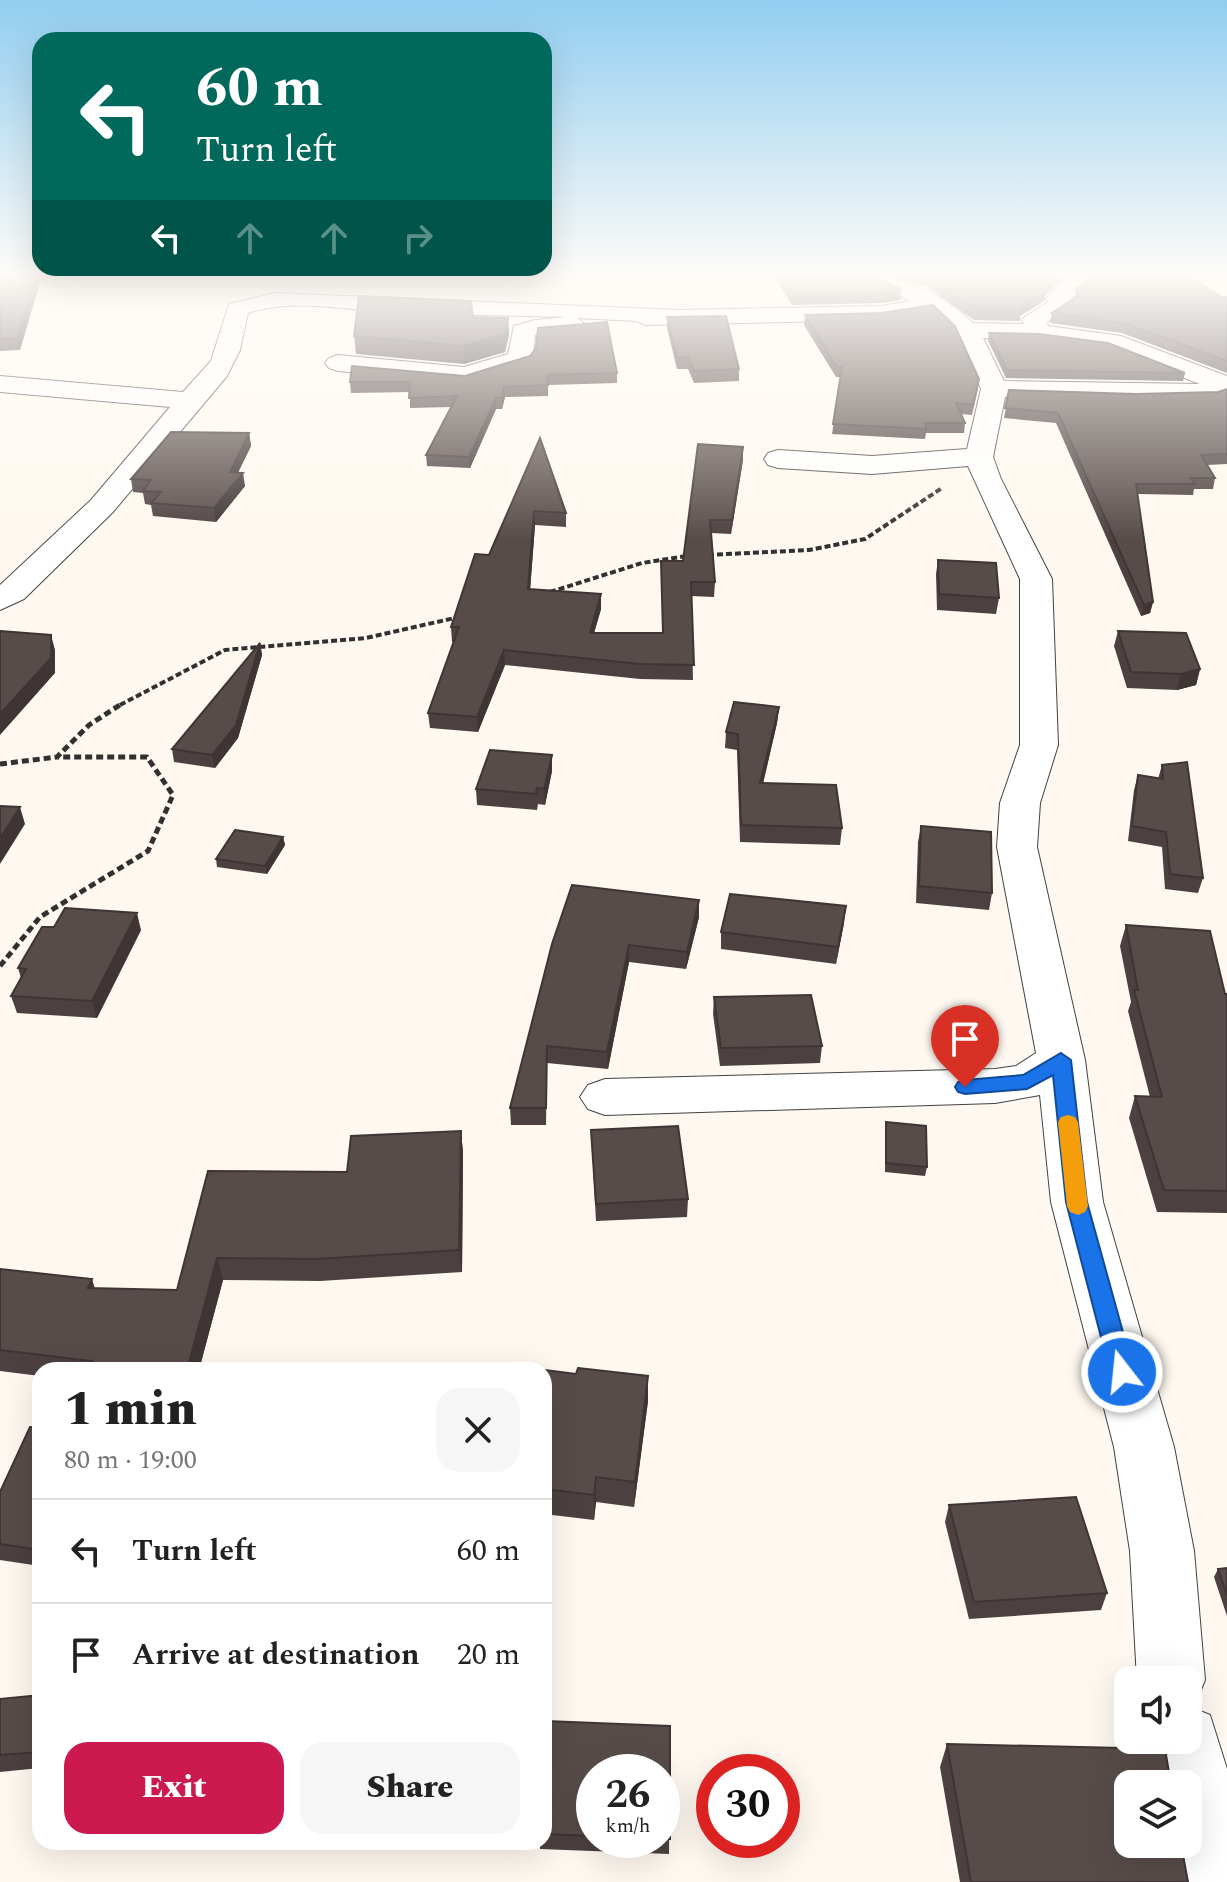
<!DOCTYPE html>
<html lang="en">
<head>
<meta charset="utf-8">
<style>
  :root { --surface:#fff; --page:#f6f6f6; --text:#222; --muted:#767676; --line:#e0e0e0; --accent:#cc194f }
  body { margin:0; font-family:Spectral,serif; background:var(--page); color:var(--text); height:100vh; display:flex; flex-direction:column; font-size:30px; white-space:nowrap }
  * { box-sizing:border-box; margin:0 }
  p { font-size:26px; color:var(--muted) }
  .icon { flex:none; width:44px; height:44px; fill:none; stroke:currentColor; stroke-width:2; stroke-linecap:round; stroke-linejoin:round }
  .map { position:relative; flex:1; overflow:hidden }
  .details { position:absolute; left:32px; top:1362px; width:520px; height:488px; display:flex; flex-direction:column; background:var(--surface); border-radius:24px; box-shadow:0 8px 32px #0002 }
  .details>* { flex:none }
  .hud { position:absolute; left:32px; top:32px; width:520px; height:244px; border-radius:24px; box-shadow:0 8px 32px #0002; background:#00695c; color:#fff; overflow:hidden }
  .controls { position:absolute; left:1114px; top:1666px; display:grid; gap:16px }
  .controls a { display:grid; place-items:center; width:88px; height:88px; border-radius:16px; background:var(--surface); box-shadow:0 8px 32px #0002; font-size:40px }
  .speed { position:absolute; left:576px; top:1754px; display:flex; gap:16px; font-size:40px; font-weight:700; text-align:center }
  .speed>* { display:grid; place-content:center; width:104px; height:104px; border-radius:50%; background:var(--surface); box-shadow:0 8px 32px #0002; line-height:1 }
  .speed small { font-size:20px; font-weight:400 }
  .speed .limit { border:12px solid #d22; background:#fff; color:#111 }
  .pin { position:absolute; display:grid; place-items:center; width:68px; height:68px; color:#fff; margin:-82px -34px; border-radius:50% 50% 50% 0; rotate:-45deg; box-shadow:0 0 8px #0007 }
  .pin .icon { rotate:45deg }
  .me { position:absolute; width:88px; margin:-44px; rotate:344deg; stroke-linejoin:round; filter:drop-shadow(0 0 6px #0008) }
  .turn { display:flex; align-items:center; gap:28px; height:168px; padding:0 32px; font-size:36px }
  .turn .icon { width:104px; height:104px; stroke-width:2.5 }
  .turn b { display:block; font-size:56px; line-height:68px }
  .lanes { display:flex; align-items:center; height:76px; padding:0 32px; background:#0003; justify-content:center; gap:40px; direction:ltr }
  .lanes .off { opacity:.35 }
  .round { display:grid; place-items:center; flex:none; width:84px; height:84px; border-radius:24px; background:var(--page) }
  .head { display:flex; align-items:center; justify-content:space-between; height:136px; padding:0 32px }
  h1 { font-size:48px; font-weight:800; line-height:60px }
  .primary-button { display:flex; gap:16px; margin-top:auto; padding:16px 32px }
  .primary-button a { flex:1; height:92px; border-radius:24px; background:var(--accent); color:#fff; font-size:32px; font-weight:800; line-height:92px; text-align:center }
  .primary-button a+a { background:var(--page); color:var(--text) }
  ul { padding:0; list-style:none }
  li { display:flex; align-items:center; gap:24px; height:104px; padding:0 32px; border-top:2px solid var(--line) }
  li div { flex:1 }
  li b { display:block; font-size:30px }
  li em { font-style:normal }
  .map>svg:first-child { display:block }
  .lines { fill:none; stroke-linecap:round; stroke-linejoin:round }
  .minor-casing { stroke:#424242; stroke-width:2 }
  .path-far1 { stroke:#313131; stroke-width:4; stroke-dasharray:6 3; stroke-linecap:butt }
  .path { stroke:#313131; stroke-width:5; stroke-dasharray:7 4; stroke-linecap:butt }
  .minor { fill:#fff; fill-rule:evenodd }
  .wall { fill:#4c4140; fill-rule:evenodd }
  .shaded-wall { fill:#3e3534 }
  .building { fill:#584c4a; stroke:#3e3534; stroke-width:2 }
  .route { fill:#1a73e8; stroke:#114b97; stroke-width:2 }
  .slow { fill:#f59e0b }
</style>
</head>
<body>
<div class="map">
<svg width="1227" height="1882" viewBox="0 0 1227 1882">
  <rect width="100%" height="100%" fill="#fff8f0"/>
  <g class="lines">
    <g class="minor-casing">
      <path id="minor" d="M867,277C907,275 944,296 973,323L1024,324L1022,319L1048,302L1046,299L1068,277H1090L1084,289L1070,299L1074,304L1047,322L1048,326L1121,336L1227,376V394L1216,399L1134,401L1005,397L993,457L1001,479L1052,579L1058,745L1040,803L1037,847L1085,1060L1103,1202L1174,1447L1194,1551L1205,1680L1195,1704L1188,1706L1210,1715L1227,1769V1882H1180L1172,1844H1188V1784H1159L1150,1740H1188V1680H1137L1130,1551L1114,1447L1051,1202L1040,1095L995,1103L605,1115L588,1109L580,1097L588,1085L605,1079L995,1069L1016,1066L1036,1053L997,847L1000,803L1020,745V579L968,466L872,474L778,468L768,465L764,459L768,453L778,450L872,456L967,449L981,389L956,334L933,311L881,320L646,325L636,321L577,318L585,324L582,329L535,335L533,358L529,363L465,383L338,371L329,368L325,363L329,358L338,355L464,367L508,354L514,326L535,320L567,317C507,315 448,315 388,312C342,310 293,298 248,313L240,350L227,376L113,512L24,599L0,610V585L91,500L170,407L0,392V376L183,392L211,361L229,304L275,293L678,310L881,306L910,301L870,282ZM983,338L1038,339L1107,348L1200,384L1004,381Z"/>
    </g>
    <path class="path-far1" d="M708,555L809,550L865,539L942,488
      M550,592L642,563L687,556
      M120,705L225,650L366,638L459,617"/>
    <path class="path" d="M0,764L57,757
      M0,966L40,917L148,851L173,795L147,757H57L89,725L123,703"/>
    <use href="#minor" class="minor"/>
  </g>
  <path class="wall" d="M0,277H48L46,282H40L20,350L0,351Z
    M772,277H874L900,300L881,303L792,305L778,282H774Z
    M890,277H1064L1045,296L1044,301L1020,316V321L974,320L926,286Z
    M1088,281L1227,297V373L1122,333L1050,323L1052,313L1075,298L1076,289Z
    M805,315L978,389L972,415L961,414L965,423L964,433H926L925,439L832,434L841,377H836L804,325Z
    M473,317L508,318L509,335L505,352L464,364L356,354L354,336Z
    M667,317L739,369V381L694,383L688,369H677L667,328Z
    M989,333L1185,373L1183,381L1006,378L988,341Z
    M617,373V383L548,385V396L505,397L502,409H496L470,468L427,466L426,455L451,407L410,408V392L351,393L350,382L465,376Z
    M1227,389V464L1207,465L1215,478L1213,489H1194L1193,495L1137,494L1153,602L1150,613L1141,616L1056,423L1004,418L1009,390L1136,394L1218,392Z
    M249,433L251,446L238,472L245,486L216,522L153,516L151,505L145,504L143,493L133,492L131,479Z
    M540,438L566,513V527L535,525L530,590L601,594V609L594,633H662L683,561L743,460L731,534L711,533L715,582L714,597L691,596L693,680L640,679L505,665L478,732L430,728L428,713L454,642H452L451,627L489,555Z
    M938,560L999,598L996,614L937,610L936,574Z
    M1118,631L1200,669L1196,685L1177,690L1127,688L1114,646Z
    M260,643L262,655L238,738L215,768L174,762L172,749Z
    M779,707L777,723L763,784L842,828L840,845L740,842L737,750L725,748L726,732Z
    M1162,765L1203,878L1198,893L1165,889L1162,847L1128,841L1134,790L1138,775L1158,779Z
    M552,771L545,805L538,804L537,810L477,805L476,789Z
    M921,826L992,893L989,910L916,903L918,842Z
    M283,837L285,845L267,874L217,867L216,859Z
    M699,900V917L686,969L629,962L608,1069L547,1063L546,1125H511L510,1108L552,944Z
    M844,923L836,964L721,949V932Z
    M1126,925L1225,994H1227V1213L1157,1212L1129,1118L1135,1096L1150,1097L1128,1011L1131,1002L1120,946Z
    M141,930L97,1018L17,1013L11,996L21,978L18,968Z
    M714,997L822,1046L820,1063L720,1066L713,1014Z
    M886,1122L927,1167L925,1176L885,1172V1131Z
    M591,1130L688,1199L687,1217L596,1221Z
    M461,1131L463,1153L462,1272L320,1281L223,1280L199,1370H40V1376L0,1371V1269L95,1288L177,1290L208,1171L347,1172Z
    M544,1370L648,1401L634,1507L596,1502L594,1520L544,1514Z
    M40,1428V1566L0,1560V1492Z
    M949,1505L1107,1593L1101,1610L969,1619L945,1522Z
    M1227,1568V1616L1214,1577L1218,1569Z
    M40,1695V1768L0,1772V1699Z
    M546,1721L670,1726L669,1854L540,1849V1842H544V1759ZM594,1772H662V1840H594Z
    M947,1744L1188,1882H960L940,1767Z"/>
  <path class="shaded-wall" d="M36,277H39L40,282L20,350L17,338Z
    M1056,277H1064L1045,296L1044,301L1020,316L1022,306Z
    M901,289L900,300L881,303L882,293Z
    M508,318L509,335L505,352L464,364L463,346Z
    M504,387L505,397L502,409V398Z
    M496,398V409L470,468L469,457Z
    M249,433L251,446L232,485L230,472Z
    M743,447V460L731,534L732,520Z
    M243,473L245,486L216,522L214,508Z
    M534,511L535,525L529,604L528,589Z
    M601,594V609L590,647V633Z
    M1153,602L1150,613L1141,616L1144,605Z
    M51,635L55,650V673L0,735V714Z
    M260,643L262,655L238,738L215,768L212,755Z
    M504,650L505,665L478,732L477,717Z
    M1200,669L1196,685L1177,690L1181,674Z
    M779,707L777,723L759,800L760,783Z
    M552,755V771L545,805L544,789Z
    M20,807L25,824L0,864V839Z
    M283,837L285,845L267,874L265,866Z
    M699,900V917L686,969L687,952Z
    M846,906L844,923L836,964L838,947Z
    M137,913L141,930L97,1018L92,1001Z
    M629,945V962L608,1069L607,1052Z
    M461,1131L463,1153L462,1272L459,1250Z
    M217,1258L223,1280L199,1370H187Z
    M92,1279L99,1302L88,1288Z
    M648,1376V1401L634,1507L635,1482Z
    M596,1477V1502L594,1520V1495Z"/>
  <path class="building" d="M0,277H36L17,338L0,339Z
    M782,277H874L901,289L882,293L793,294Z
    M927,277H1056L1046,287V291L1022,306L1021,310H976Z
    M1090,277H1189L1222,297H1227V361L1124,323L1052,313L1078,296L1076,289L1088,281Z
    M359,296L471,301L473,317L508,318L505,334L463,346L354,336Z
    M933,305L955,326L979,379L973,405L956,403L965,423H926V429L833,424L842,367H837L805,315L882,313Z
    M726,316L739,369L694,371L688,357L677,358L667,317Z
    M607,322L617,373L547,375L548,385L504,387L502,398H496L469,457L426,455L457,396L409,398L410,382H350L352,366L465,376L530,356L536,348L538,328Z
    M989,333L1039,334L1108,343L1185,373L1007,370Z
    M1227,389V454L1201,455L1215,478H1191L1195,484H1136L1153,602L1144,605L1058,413L1005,408L1009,390L1136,394L1218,392Z
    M171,432L249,433L230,472L243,473L214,508L151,503L161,492L143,491L151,480L131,479Z
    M540,438L566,513L534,511L528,589L601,594L590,633H663L661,561H683L698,444L743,447L732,520H710L715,582H691L694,665L640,664L504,650L477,717L428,713L459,627H451L475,554L489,555Z
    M938,560L996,563L999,598L939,594Z
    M0,631L51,635V658L0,714Z
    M1118,631L1186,633L1200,669L1181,674L1131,672Z
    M260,643L236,725L212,755L172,749Z
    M734,702L779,707L760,783L836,785L842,828L741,825L738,734L726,732Z
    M490,750L552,755L544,789L537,788L536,794L476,789Z
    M1187,762L1203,878L1170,874L1166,832L1132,826L1138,775L1163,779L1162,765Z
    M0,806L20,807L0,839Z
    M921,826L991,832L992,893L919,886Z
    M235,830L283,837L265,866L216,859Z
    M572,885L699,900L687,952L629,945L607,1052L547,1046L546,1108H510L552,944Z
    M730,894L846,906L838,947L721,932Z
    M65,908L137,913L92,1001L11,996L26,969L18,968L42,927H54Z
    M1126,925L1210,931L1225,994H1227V1191L1164,1190L1135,1096L1162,1097L1134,990H1138Z
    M811,995L822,1046L721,1048L714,997Z
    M886,1122L926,1126L927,1167L886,1163Z
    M678,1126L688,1199L596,1204L591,1130Z
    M461,1131L459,1250L316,1259L217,1258L187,1370H89L92,1361L0,1350V1269L92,1279L88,1288L177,1290L208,1171L347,1172L351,1136Z
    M498,1365L542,1370H497Z
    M578,1368L648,1376L635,1482L596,1477L594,1495L544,1489V1370L576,1374Z
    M30,1427L40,1428V1550L0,1544V1492Z
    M1076,1497L1107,1593L974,1602L949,1505Z
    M1227,1568V1595L1218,1569Z
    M40,1695V1752L0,1755V1699Z
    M546,1721L670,1726V1839H662V1772H594V1836L544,1834V1759Z
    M947,1744L1165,1749L1171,1784H1128V1844H1181L1188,1882H971Z"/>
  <linearGradient id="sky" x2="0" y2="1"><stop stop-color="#91cdf0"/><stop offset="0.51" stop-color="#fffcf8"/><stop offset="1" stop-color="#fffcf8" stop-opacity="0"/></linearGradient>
  <rect width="1227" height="540" fill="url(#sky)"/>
  <path class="route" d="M1061,1053L1071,1060L1087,1202L1134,1372L1130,1379L1122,1382L1113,1379L1110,1372L1066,1202L1053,1075L1027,1089L965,1094L958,1092L955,1087L958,1082L965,1080L1023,1075Z"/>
  <path class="slow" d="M1068,1115L1075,1117L1078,1122L1088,1206L1085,1212L1078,1215L1070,1212L1067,1206L1058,1122L1061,1117Z"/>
</svg>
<div class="controls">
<a><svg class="icon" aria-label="sound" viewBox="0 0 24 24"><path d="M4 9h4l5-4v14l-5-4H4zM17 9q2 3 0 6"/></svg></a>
<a><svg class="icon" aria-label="layers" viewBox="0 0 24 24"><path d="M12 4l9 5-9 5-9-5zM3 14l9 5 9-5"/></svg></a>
</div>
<div class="speed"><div>26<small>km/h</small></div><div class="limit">30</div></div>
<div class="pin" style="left:965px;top:1087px;background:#d93025"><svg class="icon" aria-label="arrive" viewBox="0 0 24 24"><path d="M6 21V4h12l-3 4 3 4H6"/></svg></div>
<svg class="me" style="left:1122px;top:1372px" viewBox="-20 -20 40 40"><circle r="17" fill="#1a73e8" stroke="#fff" stroke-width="3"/><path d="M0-11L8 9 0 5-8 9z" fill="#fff"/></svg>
<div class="hud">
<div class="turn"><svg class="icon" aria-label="left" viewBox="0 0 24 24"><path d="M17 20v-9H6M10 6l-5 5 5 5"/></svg><div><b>60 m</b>Turn left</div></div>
<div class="lanes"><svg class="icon" aria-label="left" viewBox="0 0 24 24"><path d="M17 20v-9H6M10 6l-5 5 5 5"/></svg><svg class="icon off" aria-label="ahead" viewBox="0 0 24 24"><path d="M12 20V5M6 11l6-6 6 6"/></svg><svg class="icon off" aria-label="ahead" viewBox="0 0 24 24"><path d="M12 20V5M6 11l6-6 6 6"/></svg><svg class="icon off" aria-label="right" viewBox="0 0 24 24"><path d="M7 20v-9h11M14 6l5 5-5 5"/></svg></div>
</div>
<section class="details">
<div class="head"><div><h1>1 min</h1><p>80 m · 19:00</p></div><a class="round"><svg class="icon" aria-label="close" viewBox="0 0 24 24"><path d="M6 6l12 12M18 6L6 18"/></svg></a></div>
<ul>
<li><svg class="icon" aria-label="left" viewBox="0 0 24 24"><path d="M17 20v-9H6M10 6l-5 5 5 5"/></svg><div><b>Turn left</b></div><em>60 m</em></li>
<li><svg class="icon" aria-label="arrive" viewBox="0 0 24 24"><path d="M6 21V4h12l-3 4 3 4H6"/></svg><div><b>Arrive at destination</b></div><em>20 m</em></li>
</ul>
<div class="primary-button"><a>Exit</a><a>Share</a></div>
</section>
</div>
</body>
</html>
